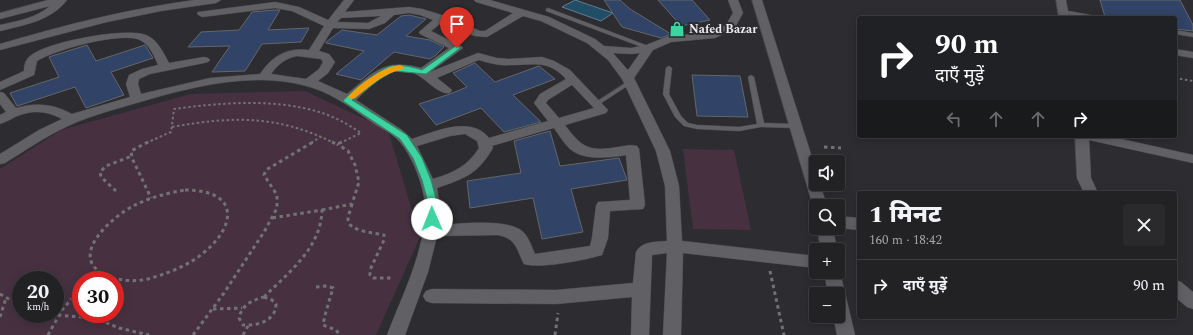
<!DOCTYPE html>
<html lang="hi">
<head>
<meta charset="utf-8">
<style>
  :root { --surface:#222225; --page:#2a2a2d; --text:#f1f3f6; --muted:#a2a4a7; --line:#3f3f42 }
  body { margin:0; font-family:Spectral,"Noto Sans Devanagari",serif; background:var(--page); color:var(--text); height:100vh; display:flex; flex-direction:column; font-size:15px; white-space:nowrap }
  * { box-sizing:border-box; margin:0 }
  p { font-size:13px; color:var(--muted) }
  .icon { flex:none; width:22px; height:22px; fill:none; stroke:currentColor; stroke-width:2; stroke-linecap:round; stroke-linejoin:round }
  .map { position:relative; flex:1; overflow:hidden }
  .drawer { position:absolute; left:857px; top:191px; width:320px; height:128px; display:flex; flex-direction:column; background:var(--surface); border-radius:4px; box-shadow:0 2px 10px #0003,0 0 0 1px var(--line) }
  .drawer>* { flex:none }
  .hud { position:absolute; left:857px; top:16px; width:320px; height:122px; border-radius:4px; box-shadow:0 2px 10px #0003,0 0 0 1px var(--line); background:#202124; color:#fff; overflow:hidden }
  .buttons { position:absolute; left:809px; top:155px; display:grid; gap:8px }
  .buttons a { display:grid; place-items:center; width:36px; height:36px; border-radius:4px; background:var(--surface); box-shadow:0 2px 10px #0003,0 0 0 1px var(--line); font-size:20px }
  .speed { position:absolute; left:12px; top:271px; display:flex; gap:8px; font-size:20px; font-weight:700; text-align:center }
  .speed>* { display:grid; place-content:center; width:52px; height:52px; border-radius:50%; background:var(--surface); box-shadow:0 2px 10px #0003,0 0 0 1px var(--line); line-height:1 }
  .speed small { font-size:10px; font-weight:400 }
  .speed .limit { border:6px solid #d22; background:#fff; color:#111 }
  .pin { position:absolute; display:grid; place-items:center; width:34px; height:34px; color:#fff; margin:-41px -17px; border-radius:50% 50% 50% 0; rotate:-45deg; box-shadow:0 0 4px #0007 }
  .pin .icon { rotate:45deg }
  .me { position:absolute; width:44px; margin:-22px; rotate:359deg; stroke-linejoin:round; filter:drop-shadow(0 0 3px #0008) }
  .turn { display:flex; align-items:center; gap:14px; height:84px; padding:0 12px; font-size:18px }
  .turn .icon { width:52px; height:52px; stroke-width:2.5 }
  .turn b { display:block; font-size:28px; line-height:34px }
  .lanes { display:flex; align-items:center; height:38px; padding:0 12px; background:#0003; justify-content:center; gap:20px; direction:ltr }
  .lanes .off { opacity:.35 }
  .round { display:grid; place-items:center; flex:none; width:42px; height:42px; border-radius:4px; background:var(--page) }
  .overview { display:flex; align-items:center; justify-content:space-between; height:68px; padding:0 12px }
  h1 { font-size:24px; font-weight:800; line-height:30px }
  ul { padding:0; list-style:none }
  li { display:flex; align-items:center; gap:12px; height:52px; padding:0 12px; border-top:1px solid var(--line) }
  li div { flex:1 }
  li b { display:block; font-size:15px }
  li em { font-style:normal }
  .map>svg:first-child { display:block }
  .green { fill:#473141; fill-rule:evenodd }
  .water { fill:#224d67; stroke:#5f7d90 }
  .building { fill:#314366; stroke:#64666a }
  .lines { fill:none; stroke-linecap:round; stroke-linejoin:round }
  .service-casing { stroke:#49494c; stroke-width:1 }
  .minor-casing { stroke:#49494c; stroke-width:1 }
  .path-far1 { stroke:#727275; stroke-width:2; stroke-dasharray:2.5 2.5; stroke-linecap:butt }
  .path { stroke:#727275; stroke-width:3; stroke-dasharray:3.5 3.5; stroke-linecap:butt }
  .service { fill:#616165; fill-rule:evenodd }
  .minor { fill:#616165; fill-rule:evenodd }
  .route { fill:#3ed4a2; stroke:#288a69 }
  .slow { fill:#f59e0b }
  .labels { text-anchor:middle; dominant-baseline:central; stroke-width:4; stroke-linejoin:round; paint-order:stroke }
  .far-poi-label { font-size:12px; font-weight:bold; fill:#ececee; stroke:#2d2d31; text-anchor:start }
</style>
</head>
<body>
<div class="map">
<svg width="1193" height="335" viewBox="0 0 1193 335">
  <rect width="100%" height="100%" fill="#2d2d31"/>
  <path class="green" d="M305,91L388,130L420,237L376,335H0V169L61,130L191,94ZM21,280H55V314H21ZM81,280H115V314H81Z
    M683,149L734,150L751,230L693,229Z"/>
  <path class="water" d="M575,0L613,13L601,21L562,7Z"/>
  <path class="building" d="M604,0H620L630,9L671,34L661,38L622,27Z
    M658,0H692L710,20L681,26Z
    M1100,0H1180L1193,25V31L1175,29V18L1105,17Z
    M275,10H280L268,30L309,28L301,42L262,44L245,71L212,72L230,46L188,47L201,32L239,30L252,12Z
    M409,15L426,19L406,36L430,40L444,47L436,55L430,59L394,52L361,80L336,74L364,51L326,43V42L342,30L377,35L401,16Z
    M87,45L96,61L145,45L153,58L111,72L124,95L86,108L75,87L17,106L10,93L59,77L49,57Z
    M475,63L495,82L539,66L555,79L513,95L541,122L504,132L481,108L436,125L419,104L450,94L467,87L453,73Z
    M692,75L740,76L748,117L697,116Z
    M550,131L560,166L619,158L626,177L627,180L571,189L583,232L542,239L533,198L470,208L467,181L521,173L514,141Z"/>
  <g class="lines">
    <g class="service-casing">
      <path id="service" d="M548,8L651,47L652,48L649,50L647,49L546,11V9Z
        M1063,10L1096,16L1099,18H1088L1061,13L1060,12Z
        M1175,30L1193,33V37L1175,34Z
        M669,66L672,68L669,94L681,116L688,123L697,125L739,127L757,124L748,77L751,75L754,77L764,123L795,124L798,126L795,128L761,127L739,131L697,129L684,126L675,117L663,94L666,68Z
        M630,80L633,82L632,83L598,105L596,106L593,104Z"/>
    </g>
    <g class="minor-casing">
      <path id="minor" d="M48,0H67C51,21 24,25 0,31V25C18,21 36,18 50,6L0,19V13Z
        M194,0H221L216,3L161,11L107,22L0,50V44C64,25 128,9 194,0Z
        M344,0H354L345,12L409,7L422,9L445,16L480,31H485L513,13L476,2L474,0H490L549,17L595,39L604,46L631,48L646,45L669,36L709,33L726,25L733,13L728,0H738L743,13L734,29L715,38L671,42L653,50L634,78L670,151L679,186L682,241L816,256V268L683,253L681,335H663L667,253L652,255L649,335H631L632,297L556,304L432,303L426,301L423,296L426,291L432,289L556,290L633,283L636,252C642,241 656,242 667,241L665,186L656,151L622,79L608,60L587,43L541,21L523,16L487,37L475,36L441,23L431,31L461,46L463,48L430,72L478,53L497,58L509,59L542,57L554,61L570,70L608,110L606,113L565,125C582,148 589,152 618,147C625,146 630,144 637,146L639,149L645,205L643,209L610,211L608,238L602,255C585,260 540,269 524,264C516,249 517,239 498,235L437,236L428,272L405,335H387C402,296 426,249 425,207C425,188 412,155 399,141C392,133 382,129 373,123C354,110 335,95 313,88C258,70 194,86 140,102C116,109 92,115 68,126C46,136 26,150 5,163L0,164V154L39,130L62,119C46,110 31,110 15,117C10,120 5,122 0,124V115L6,112L0,104V92L4,93L16,108C36,102 54,104 72,114L130,97L126,84L129,75L142,69L158,65C154,56 150,45 140,40C122,31 54,50 37,61L34,75L0,90V82L24,71C24,66 25,61 29,57C44,42 126,27 146,35C157,39 163,52 169,63L204,57L208,58L210,60L208,62L204,63L150,74L139,79L138,84L141,94L210,78L260,74C272,56 287,47 309,50L324,26L292,11L275,8L202,17L197,14L198,12L275,2L299,7L328,20ZM409,13L420,15L433,20L419,32L420,34L449,48L421,68C384,58 374,72 347,94L318,81L328,73L335,62L329,54L319,51L333,28L369,29L385,23L394,15ZM381,16L368,23L337,22L341,18ZM613,53L631,54L640,53L628,70ZM297,56L321,59L323,62L319,69L306,79L271,74C278,64 286,58 297,56ZM479,60C489,63 499,66 510,65C534,65 548,59 566,79L540,94L534,103L548,121L489,138C471,115 434,132 412,139L402,130L356,100C367,90 381,74 396,71C420,65 434,96 450,93L452,90L437,78ZM572,85L594,108L559,118L546,103L548,100ZM554,128C559,135 563,142 569,148C582,161 609,158 626,155L630,200L598,202L596,206L592,238L590,246L535,254C532,247 529,239 525,234C512,217 459,224 439,225L440,208L437,188C465,178 477,175 493,148L492,146ZM465,134L477,141L479,148C468,166 453,173 433,179L417,146L450,136Z
        M752,0H762L816,170V184H820L827,206H816V210L813,206Z
        M1056,0H1066L1069,18H1059Z
        M1175,49L1193,52V58L1175,55Z
        M1075,136H1108L1193,155V163L1089,140L1091,178L1098,193H1084L1077,178Z
        M838,216L859,218V230L838,228Z
        M817,228H833L837,250H821Z
        M838,268L840,272L855,335H837L833,316H838V294H828L824,272H838Z
        M1175,280L1181,282L1193,292V309L1187,307L1175,297Z"/>
    </g>
    <path class="path-far1" d="M1175,78L1193,81
      M172,127C233,116 278,115 334,143
      M146,143L171,132L174,109C226,102 295,96 343,122C349,125 355,129 361,133L340,143
      M311,143L322,136"/>
    <path class="path" d="M148,142L131,151L132,158L151,198
      M332,142L337,144L342,142
      M824,147L841,148
      M185,190C243,190 236,230 198,257C183,268 165,274 148,279C134,282 119,281 106,275C65,257 114,215 135,205C151,197 168,193 185,190Z
      M116,191L101,177L100,172L106,166L132,156
      M352,204C351,209 348,215 348,220C348,231 375,233 384,235V240L370,270V275L373,278H393
      M322,210L352,204L359,182L355,165L348,151L337,144
      M770,271L784,335
      M93,280L102,275
      M316,287L327,286L333,288L325,315L323,325L336,330L340,335
      M0,294L21,306
      M264,297C289,272 321,248 322,210L272,218
      M264,297L272,300L276,304C276,321 257,326 243,325L239,318C242,305 252,300 264,297Z
      M213,309L242,308
      M44,314L95,318L119,328L149,335
      M0,317L6,298
      M48,335L62,310L81,288
      M193,335L224,293L264,232L277,208V195L264,175L266,170L313,142
      M243,335L248,326
      M555,335L558,313"/>
    <use href="#service" class="service"/>
    <use href="#minor" class="minor"/>
  </g>
  <path class="route" d="M457,45L460,48L459,49L426,74L394,71L380,79L352,100L407,135L422,158L431,180L438,206L437,219L432,222L427,219L429,206L422,180L413,158L400,139L343,101C350,92 380,69 391,66C400,64 413,67 422,70Z"/>
  <path class="slow" d="M400,65L403,66V69C384,73 370,86 355,98L352,99L348,97C359,84 383,67 400,65Z"/>
  <defs>
    <g id="shop-bare" transform="scale(1.2)"><path d="M-5-2.5h2.3a2.7 3.5 0 0 1 5.4 0H5L5.5 6h-11ZM-1.5-2.5h3a1.5 2.3 0 0 0-3 0Z" fill="#3ed4a2" stroke="#2d2d31" stroke-width="2.5" paint-order="stroke"/></g>
  </defs>
  <g fill-rule="evenodd">
    <use href="#shop-bare" x="677" y="29"/>
  </g>
  <g class="labels">
    <g class="far-poi-label">
      <text x="689" y="29">Nafed Bazar</text>
    </g>
  </g>
</svg>
<div class="buttons">
<a><svg class="icon" aria-label="sound" viewBox="0 0 24 24"><path d="M4 9h4l5-4v14l-5-4H4zM17 9q2 3 0 6"/></svg></a>
<a><svg class="icon" aria-label="search" viewBox="0 0 24 24"><circle cx="10" cy="10" r="6"/><path d="M15 15l6 6"/></svg></a>
<a>+</a>
<a>−</a>
</div>
<div class="speed"><div>20<small>km/h</small></div><div class="limit">30</div></div>
<div class="pin" style="left:457px;top:48px;background:#d93025"><svg class="icon" aria-label="arrive" viewBox="0 0 24 24"><path d="M6 21V4h12l-3 4 3 4H6"/></svg></div>
<svg class="me" style="left:432px;top:219px" viewBox="-20 -20 40 40"><circle r="19" fill="#fff"/><path d="M0-13L10 11 0 6-10 11z" fill="#3ed4a2"/></svg>
<div class="hud">
<div class="turn"><svg class="icon" aria-label="right" viewBox="0 0 24 24"><path d="M7 20v-9h11M14 6l5 5-5 5"/></svg><div><b>90 m</b>दाएँ मुड़ें</div></div>
<div class="lanes"><svg class="icon off" aria-label="left" viewBox="0 0 24 24"><path d="M17 20v-9H6M10 6l-5 5 5 5"/></svg><svg class="icon off" aria-label="ahead" viewBox="0 0 24 24"><path d="M12 20V5M6 11l6-6 6 6"/></svg><svg class="icon off" aria-label="ahead" viewBox="0 0 24 24"><path d="M12 20V5M6 11l6-6 6 6"/></svg><svg class="icon" aria-label="right" viewBox="0 0 24 24"><path d="M7 20v-9h11M14 6l5 5-5 5"/></svg></div>
</div>
<section class="drawer">
<div class="overview"><div><h1>1 मिनट</h1><p>160 m · 18:42</p></div><a class="round"><svg class="icon" aria-label="close" viewBox="0 0 24 24"><path d="M6 6l12 12M18 6L6 18"/></svg></a></div>
<ul>
<li><svg class="icon" aria-label="right" viewBox="0 0 24 24"><path d="M7 20v-9h11M14 6l5 5-5 5"/></svg><div><b>दाएँ मुड़ें</b></div><em>90 m</em></li>
</ul>
</section>
</div>
</body>
</html>
